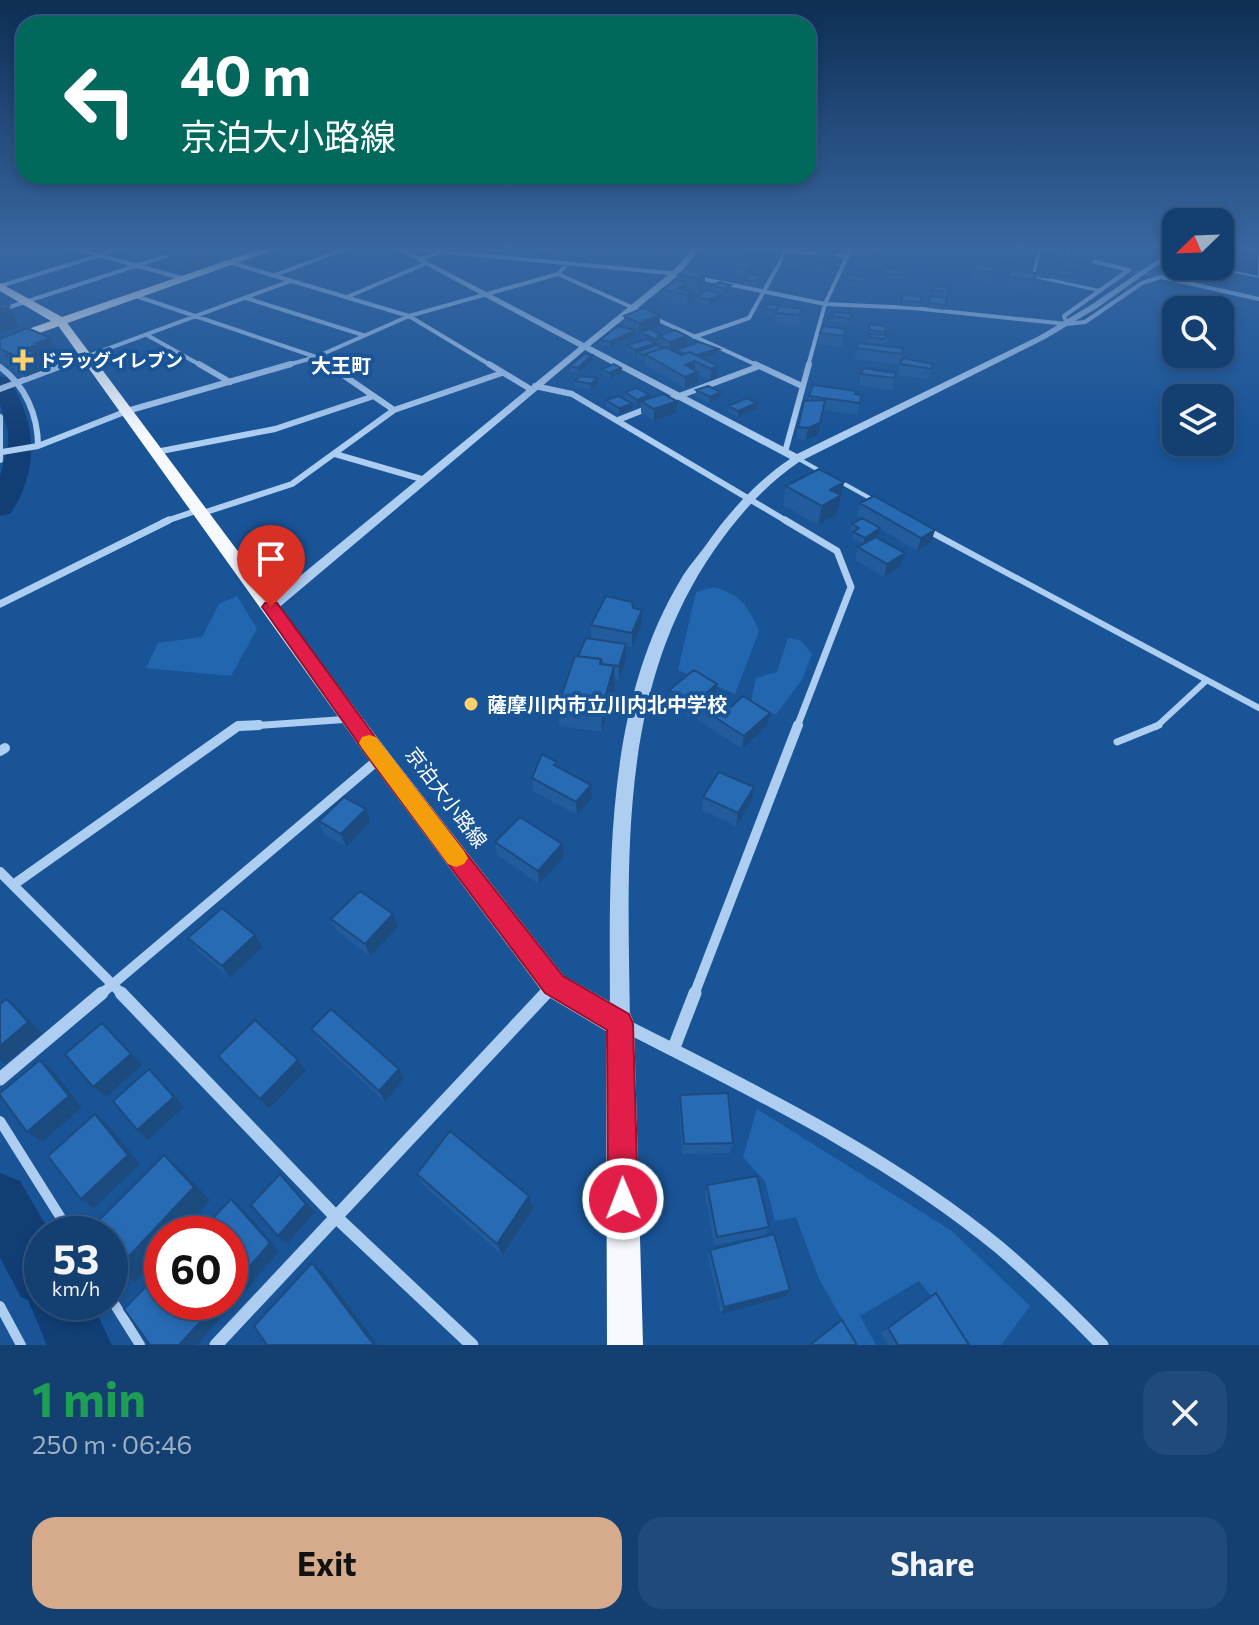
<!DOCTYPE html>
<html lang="en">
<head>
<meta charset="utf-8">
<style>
  :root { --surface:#133f71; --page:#204a79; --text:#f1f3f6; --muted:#9dafc3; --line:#325884; --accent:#d6ab8b }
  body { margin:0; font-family:Commissioner,"Noto Sans JP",sans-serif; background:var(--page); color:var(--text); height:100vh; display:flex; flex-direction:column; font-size:30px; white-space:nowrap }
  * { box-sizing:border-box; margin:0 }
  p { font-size:26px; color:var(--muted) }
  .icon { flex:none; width:44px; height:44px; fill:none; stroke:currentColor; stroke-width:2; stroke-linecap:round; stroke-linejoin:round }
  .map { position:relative; height:1345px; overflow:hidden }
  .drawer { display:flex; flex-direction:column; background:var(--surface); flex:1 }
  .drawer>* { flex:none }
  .hud { position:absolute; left:16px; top:16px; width:800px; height:168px; border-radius:24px; box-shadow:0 4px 12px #0003,0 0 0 2px var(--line); background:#00695c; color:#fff; overflow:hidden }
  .needle { width:52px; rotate:247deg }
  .tools { position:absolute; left:1162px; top:208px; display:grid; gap:16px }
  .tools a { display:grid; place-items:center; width:72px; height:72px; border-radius:16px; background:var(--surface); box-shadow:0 4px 12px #0003,0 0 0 2px var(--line); font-size:40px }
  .speed { position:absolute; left:24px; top:1216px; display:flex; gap:16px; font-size:40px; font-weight:700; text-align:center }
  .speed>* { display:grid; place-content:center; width:104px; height:104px; border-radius:50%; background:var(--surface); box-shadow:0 4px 12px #0003,0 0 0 2px var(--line); line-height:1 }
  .speed small { font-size:20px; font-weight:400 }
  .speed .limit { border:12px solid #d22; background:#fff; color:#111 }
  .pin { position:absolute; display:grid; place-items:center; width:68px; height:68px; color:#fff; margin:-82px -34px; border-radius:50% 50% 50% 0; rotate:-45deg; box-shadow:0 0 8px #0007 }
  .pin .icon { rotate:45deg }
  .me { position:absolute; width:88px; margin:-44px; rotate:359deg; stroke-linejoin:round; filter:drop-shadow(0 0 6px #0008) }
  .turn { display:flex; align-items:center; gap:28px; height:168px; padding:0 32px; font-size:36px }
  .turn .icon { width:104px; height:104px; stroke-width:2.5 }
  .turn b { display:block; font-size:56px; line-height:68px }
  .round { display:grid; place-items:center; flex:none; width:84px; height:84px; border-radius:24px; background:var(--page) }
  .head { display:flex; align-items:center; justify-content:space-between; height:136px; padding:0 32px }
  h1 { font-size:48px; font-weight:700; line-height:60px; color:#1e9e55 }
  .action { display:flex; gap:16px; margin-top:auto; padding:16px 32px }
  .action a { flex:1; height:92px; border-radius:24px; background:var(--accent); color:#111; font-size:32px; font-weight:700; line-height:92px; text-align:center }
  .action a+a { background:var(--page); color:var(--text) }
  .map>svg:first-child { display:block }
  .green { fill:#2266b0 }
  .water { fill:#113e75; stroke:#9fc9f3; stroke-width:2 }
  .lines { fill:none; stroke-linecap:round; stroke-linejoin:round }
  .river { fill:#113e75; fill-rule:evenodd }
  .minor-tunnel { stroke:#3c6ea7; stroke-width:4; stroke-dasharray:4 2; stroke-linecap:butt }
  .service-far4 { stroke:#adcdf1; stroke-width:3 }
  .service-far3 { stroke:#adcdf1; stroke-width:4 }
  .service-far2 { stroke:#adcdf1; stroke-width:6 }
  .service-far1 { stroke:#adcdf1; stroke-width:7 }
  .service { stroke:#adcdf1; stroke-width:10 }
  .minor-far4 { stroke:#adcdf1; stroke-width:4 }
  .minor-far3 { stroke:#adcdf1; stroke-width:6 }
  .minor-far2 { stroke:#adcdf1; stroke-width:7 }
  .minor-far1 { stroke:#adcdf1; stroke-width:10 }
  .minor { stroke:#adcdf1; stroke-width:13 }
  .tertiary { fill:#adcdf1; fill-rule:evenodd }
  .primary { fill:#f6faff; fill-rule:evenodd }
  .trunk { fill:#fafcff; fill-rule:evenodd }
  .wall { fill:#225c9c }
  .shaded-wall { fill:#1c4b7f }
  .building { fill:#286bb5; stroke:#1c4b7f; stroke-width:2 }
  .route { fill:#e11d48; stroke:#92132f; stroke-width:2 }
  .slow { fill:#f59e0b }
  .poi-dot { fill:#ffd06c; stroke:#195497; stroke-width:3 }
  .labels { text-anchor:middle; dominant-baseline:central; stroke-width:8; stroke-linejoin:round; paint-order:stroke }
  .far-poi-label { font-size:18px; font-weight:bold; fill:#fff; stroke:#195497; text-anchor:start }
  .far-quarter-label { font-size:20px; font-weight:bold; fill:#fff; stroke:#195497 }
  .poi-label { font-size:20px; font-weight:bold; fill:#fff; stroke:#195497; text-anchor:start }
  .street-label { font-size:20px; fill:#fff; stroke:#195497 }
</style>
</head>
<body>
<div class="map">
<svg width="1259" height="1345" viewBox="0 0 1259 1345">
  <rect width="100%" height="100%" fill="#195497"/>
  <path class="green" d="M714,587C741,595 748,606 759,631L735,694L678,670L696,592Z
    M237,596L257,629L231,676L146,668L158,643L202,637L219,604Z
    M788,638L800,640L812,654L802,680L776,714L761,712L751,702L756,678L777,672Z
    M757,1109L952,1231L1030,1306L1001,1345H971L919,1281L860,1316L876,1345H857L819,1279L796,1217L775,1221L765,1181L743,1157Z"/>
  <path class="water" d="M1220,246H1259V277L1206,266H1220Z"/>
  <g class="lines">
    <path class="river" d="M0,376L8,378C37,421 40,470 10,514L0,516V477L8,446V432L0,404Z
      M0,1173L20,1181L51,1234H42V1302H91L112,1345H47L28,1300L21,1297L0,1258Z"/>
    <path class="minor-tunnel" d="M1129,270L1161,277"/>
    <path class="service-far4" d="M1040,248L1033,276L1101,291"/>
    <path class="service-far3" d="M797,458L822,472
      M839,481L875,501"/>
    <path class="service-far2" d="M927,530L1259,708
      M1156,727L1207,680"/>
    <path class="service-far1" d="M1117,742L1159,725"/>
    <path class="service" d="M0,1121L71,1234
      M110,1297L140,1345
      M0,1306L21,1345"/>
    <path class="minor-far4" d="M66,246L185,279
      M744,246L848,257
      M1031,246L1129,270
      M394,247L680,274
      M232,263L409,316L492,366
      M558,274L638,310
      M275,275L353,246
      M698,278L825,304L913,308L1067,324L1085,322L1142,283L1161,277L1259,299
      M0,286L129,246
      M136,296L316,357L330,366
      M347,297L427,263
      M246,298L363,335
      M0,310L197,246
      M654,318L759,366
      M1067,324L1064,316L1129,270
      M147,335L202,366
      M694,337L749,318L789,246
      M61,366L290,281
      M284,366L316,357L409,316L558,274L568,263
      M808,366L825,304L852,246"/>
    <path class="minor-far3" d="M199,364L230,382
      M327,364L394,410
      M489,364L532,390
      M755,364L802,386
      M0,367C25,385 38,415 38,446
      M535,386L572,394L788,522
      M0,389L67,364
      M663,402L757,367
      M0,417V460
      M618,420L651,407
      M2,452L38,446L127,411L291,364
      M156,452L275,429L371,397
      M785,452L809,364
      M335,454L425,480
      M203,513L292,484L394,410L502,373
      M163,522L199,510"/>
    <path class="minor-far2" d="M785,520L837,551L851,587L797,727
      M0,604L169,520
      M237,727L351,719"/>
    <path class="minor-far1" d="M0,751L5,748
      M0,872L123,995
      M13,885L238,726L259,725
      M100,995L379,759
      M544,995L550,988
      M694,995L798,725"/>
    <path class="minor" d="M121,993L336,1217L472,1345
      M628,1027C756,1092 889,1156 1000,1248C1036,1279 1069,1311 1102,1345
      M673,1050L695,993
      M0,1079L102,993
      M216,1345L546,993"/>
    <path class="tertiary" d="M390,246H398L420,257L447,249V251L425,260L584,343L673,271L695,246H702L679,275L590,346L797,454L1039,336L1091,305L1176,247V252L1097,308L1045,339L799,462C765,485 738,516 715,549C617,689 628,860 630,1023L627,1030L620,1033L613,1030L610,1023C610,876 602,710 681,579C688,567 698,556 706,545C729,512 757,481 790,459L585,350L276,610H266L265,607L266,604L579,347Z"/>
    <path class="primary" d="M57,320H65L388,752L564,976L630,1013L634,1023L643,1345H607L606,1031L544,994L372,764L57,324Z"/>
    <path class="trunk" d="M269,246H285L0,347V339L51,321L0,291V283L62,317Z"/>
  </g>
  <path class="wall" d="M535,246H617L601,262L535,252Z
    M641,246H681L668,264L641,261Z
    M863,246L881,249L879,253L862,251Z
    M942,246H956L955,249Z
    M1017,246H1031L1026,256H1022L1019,262L1003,260L1005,255L1014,252Z
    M1067,252L1065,257L1058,265L1044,262L1046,257Z
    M1076,253L1090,267L1081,272L1063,267L1066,257Z
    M167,254L208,262L187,269L170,264Z
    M837,255L836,260L834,264H832L828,272L812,270L814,261Z
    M888,256L885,269L904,271L901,280L882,278L884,270L853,267L854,257Z
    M812,257L810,267L807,271L783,268L784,258Z
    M934,259L952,266L951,271L933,269Z
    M754,260L753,270L749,274L762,276V281L756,287L744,285V280L746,278L733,276L734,266Z
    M972,264L993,272L990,282L971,280L970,274Z
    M1009,270L1035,280L1032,290L1005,287Z
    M1054,271L1052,276L1049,279L1036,277L1038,272Z
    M1075,272L1073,277L1068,282L1054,278L1056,274Z
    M705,273V282L697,289L687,287V290L692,302L687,305L661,300L662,290L678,281V275Z
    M867,277L865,287L845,285V280Z
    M712,286L730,290L724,294L712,291Z
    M934,286L948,288L946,297L932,295Z
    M902,294L921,302L920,307L901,306Z
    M930,296L947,298L945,310L928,308Z
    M697,297L720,299L710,305L697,302Z
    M779,308L802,309L801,319L798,326L775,323L776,315L764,314L765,309Z
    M660,315V326L651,329L687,346L719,349L718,354L702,358L717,378L710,380L698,374V383L685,388L645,365V361L637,358V355H635L627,351V345L644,340L640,337V333L636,332V335L610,347L600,345V340L628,328L624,326V316Z
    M833,316L851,319L849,324L832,322Z
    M870,324L887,326L885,335H888L887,341L883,344L868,343Z
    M846,329L842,347L818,344L820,333Z
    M0,339L59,354L46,359L47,361L40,364L43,370L25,377L15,373L12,367L0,362Z
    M858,343L903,348L899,365L854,359Z
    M592,361L578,373L570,372V366Z
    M900,364H933L928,380L898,375Z
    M621,368V374L610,378L602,374V369Z
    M896,373L892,390L859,385L861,374Z
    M597,378V384L591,390L575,387V381Z
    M696,390L721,392L720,398L709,403L696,396Z
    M625,392L649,399L676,413L654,421L641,413V404L637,405L625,398Z
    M855,394L861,395L857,415L823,410L818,435L806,440L796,439L798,427L809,396Z
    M606,400L632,404V410L619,414L606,406Z
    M728,406L757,409L738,417L728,412Z
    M844,482L837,514L818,525L783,505L786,486Z
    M860,503L931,543L917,551L880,529L879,534L863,544L852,538L853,532L850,531L852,524L864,520L857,516Z
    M858,547L905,553L901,566L884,577L855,560Z
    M633,608L642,610V623L632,647L626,646V658L619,680L615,679V686L602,732L559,726L558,706L578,656L591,639V625Z
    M717,684L716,697L731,707L770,713L767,726L742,749L698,720L699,712L691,718L668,703L669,690Z
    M557,767L591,785L592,798L577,815L533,791L532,778Z
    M754,787L752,801L736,826L702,810L703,797Z
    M319,821L370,822L346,847L324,834Z
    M495,842L564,857L539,884L497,855Z
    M393,914L398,927L370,956L337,931L331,919Z
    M255,935L263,947L230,978L197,950L188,938Z
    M311,1029L404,1079L385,1102L318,1040Z
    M218,1056L298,1060L306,1071L269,1109Z
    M680,1095L733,1143L730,1153L682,1154L679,1105Z
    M417,1174L529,1196L533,1209L502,1255L425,1187Z
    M707,1185L769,1227L765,1235L714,1245L705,1194Z
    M710,1250L790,1290L785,1297L721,1314L708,1257Z
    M888,1328L969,1345H888L881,1334Z"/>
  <path class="shaded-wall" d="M12,246H29L31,251L3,259L0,249Z
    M602,246H617L601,262V247Z
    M671,246H681V247L668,264V250Z
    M205,252L208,262L187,269L183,259Z
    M1094,257L1090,267L1081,272L1084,262Z
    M754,260L753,270L746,278L747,268Z
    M705,273V282L697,289V279Z
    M687,282L686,292L678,289Z
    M731,285L730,290L724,294V289Z
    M692,292V302L687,305L688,295Z
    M720,294V299L710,305V300Z
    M9,306L19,327L0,333V309Z
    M660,315V326L639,333V323Z
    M636,330V335L610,347V342Z
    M687,336V347L670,353V342Z
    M51,338L59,354L46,359L47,361L40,364L43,370L25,377L16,360L25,349L36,343Z
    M656,343V349L637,352V355H635V350Z
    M719,349L718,354L688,362V356Z
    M592,355V361L578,373V368Z
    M695,361V372L685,365Z
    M718,366L717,378L710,380L711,369Z
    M621,368V374L610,378L609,373Z
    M698,372V383L685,388V377Z
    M597,378V384L591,390V384Z
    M721,392L720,398L709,403L710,397Z
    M649,395V401H641V404L637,405V400Z
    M825,400L818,435L806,440L808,428Z
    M677,401L676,413L654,421V409Z
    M757,403V409L738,417V411Z
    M632,404V410L619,414V408Z
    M844,482L837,514L818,525L822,506L830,490Z
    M880,528L879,534L863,544L865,538Z
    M935,530L931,543L917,551L921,538Z
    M905,553L901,566L884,577L887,564Z
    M642,610V623L632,647V633Z
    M626,644V658L619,680V666Z
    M614,666L615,686L602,732L601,712Z
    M717,684L716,698L699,707V712L691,718L692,705Z
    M770,713L767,726L742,749L744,736Z
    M591,785L592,798L577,815L576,802Z
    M754,787L752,801L736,826L738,813Z
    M366,809L370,822L346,847L341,834Z
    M562,844L564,857L539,884L538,871Z
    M393,914L398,927L370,956L365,944Z
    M255,935L263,947L230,978L222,966Z
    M7,999L20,1010L42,1034L5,1064L0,1060V1046Z
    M102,1023L142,1065L106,1097L93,1087Z
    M40,1060L53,1071L82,1107L42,1142L27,1132Z
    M298,1060L306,1071L269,1109L260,1099Z
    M149,1069L184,1107L148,1140L137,1130Z
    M399,1069L404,1079L385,1102L379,1091Z
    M95,1114L107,1124L140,1164L94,1208L81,1199Z
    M164,1155L180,1169L210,1200L179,1234H162V1253L135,1282L115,1271Z
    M280,1174L315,1212L287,1244L278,1236Z
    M529,1196L533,1209L502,1255L497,1244Z
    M231,1199L241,1207L279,1251L236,1302L230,1298Z
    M312,1263L325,1274L378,1345H374Z
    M790,1290L785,1297L721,1314L724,1307Z
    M208,1302H215L224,1314L197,1345H179Z"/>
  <path class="building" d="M641,246H671L668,250Z
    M863,246H881L879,248Z
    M1017,246H1030L1027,252L1015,250Z
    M188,248L205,252L183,259L167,254Z
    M1053,250L1067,252L1060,260L1046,257Z
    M1007,251L1023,254L1021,258L1005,255Z
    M818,253L834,254L830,262L814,261Z
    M856,253L888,256L887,261L854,257Z
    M1076,253L1094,257L1084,262L1066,257Z
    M787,254L812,257L809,261L784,258Z
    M740,258L754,260L747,268L734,266Z
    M934,259L952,261V266L934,265Z
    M972,264L992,266L993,272L973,270Z
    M884,268L904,271L902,275L883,273Z
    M1042,268L1054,271L1050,274L1038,272Z
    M686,269L705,273L697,279L678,275Z
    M1061,269L1075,272L1070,277L1056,274Z
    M1009,270L1035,273V280L1008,277Z
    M749,274L762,276L757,282L744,280Z
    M847,275L867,277L866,282L845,280Z
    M675,280L687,282L678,289L692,292L688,295L662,290Z
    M719,282L731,285L724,289L712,286Z
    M934,286L948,288L947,292L933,290Z
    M707,290L720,294L710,300L697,297Z
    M902,294L921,296V302L902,301Z
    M930,296L947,298L946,305L929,303Z
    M0,303L9,306L0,309Z
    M767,304L779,305L776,310L765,309Z
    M779,306L802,309L799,315L776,313Z
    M643,308L660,315L639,323L624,316Z
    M835,312L852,314L850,319L833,316Z
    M870,324L887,326L885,332L869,330Z
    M617,326L636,330L610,342L600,340Z
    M823,326L846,329L844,336L820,333Z
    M27,328L51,338L36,343L39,344L25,349L35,353L16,360L6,356L12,354L0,349V339Z
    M650,329L662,335L658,336V340H656L640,332Z
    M675,330L687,336L670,342L658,336Z
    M870,334L888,335L884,339L869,337Z
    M647,339L656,343L635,350L627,345Z
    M699,342L719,349L695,355L690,352L684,354L676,350Z
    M858,343L903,348L902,354L856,348Z
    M657,345L663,348L645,354V356L637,352Z
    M665,347L681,355L690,352L718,366L711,369L695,361L685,365L698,372L685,377L645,354Z
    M584,354L592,355L578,368L570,366Z
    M903,358L933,364L931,369L900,364Z
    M614,364L621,368L609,373L602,369Z
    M863,368L896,373L894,378L861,374Z
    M581,376L597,378L591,384L575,381Z
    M813,385L856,391L855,394L861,395L860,403L809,396Z
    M708,386L721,392L710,397L696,390Z
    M637,388L649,395L637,400L625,392Z
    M663,394L677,401L654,409L641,401Z
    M619,396L632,404L619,408L606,400Z
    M747,398L757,403L738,411L728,406Z
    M825,400L820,423L808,428L798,427L804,401Z
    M819,469L844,482L830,490L841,495L822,506L786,486Z
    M874,496L935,530L921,538L860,503Z
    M862,518L880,528L865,538L853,532L859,528L852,524Z
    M876,537L905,553L887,564L858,547Z
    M606,596L632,602L633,608L642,610L632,633L591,625Z
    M586,638L626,644L619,666L602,664L601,659L578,656Z
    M575,656L601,659L600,664L614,666L601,712L558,706Z
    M694,670L717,684L692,705L669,690Z
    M713,695L731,707L743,696L770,713L744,736L699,707Z
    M542,754L557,762L554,765L591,785L576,802L532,778Z
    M719,772L754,787L738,813L703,797Z
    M344,797L366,809L341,834L319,821Z
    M520,817L562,844L538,871L495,842Z
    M360,891L393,914L365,944L331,919Z
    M222,908L255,935L222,966L188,938Z
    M7,999L28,1022L0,1046V1004Z
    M331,1009L399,1069L379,1091L311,1029Z
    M255,1020L298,1060L260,1099L218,1056Z
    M102,1023L131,1054L93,1087L65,1054Z
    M40,1060L69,1096L27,1132L0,1095V1093Z
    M149,1069L174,1097L137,1130L113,1101Z
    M728,1093L733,1143L684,1144L680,1095Z
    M95,1114L128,1155L81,1199L48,1156Z
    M450,1131L529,1196L497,1244L417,1174Z
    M164,1155L194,1187L115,1271L110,1265V1234H85Z
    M280,1174L306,1204L278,1236L251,1205Z
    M757,1176L769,1227L717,1237L707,1185Z
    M231,1199L270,1243L230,1289V1234H198Z
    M774,1234L790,1290L724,1307L710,1250Z
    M312,1263L374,1345H267L254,1326Z
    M162,1270V1302H208L213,1308L179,1345H150L124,1309Z
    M936,1293L969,1345H898L888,1328Z
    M842,1320L857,1345H810Z"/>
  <linearGradient id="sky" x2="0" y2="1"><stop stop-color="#0e2e53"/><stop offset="0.57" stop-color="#3867a1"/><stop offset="1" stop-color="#3867a1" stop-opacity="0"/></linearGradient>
  <rect width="1259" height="434" fill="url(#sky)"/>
  <path class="route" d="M271,602L277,603L387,753L563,976L629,1014L633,1023L638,1199L633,1209L623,1214L612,1209L608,1199L607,1030L545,993L373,764L265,611L262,607L265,603Z"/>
  <path class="slow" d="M369,735L376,737L464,851L468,858L464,864L456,867L448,864L362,748L359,743L362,737Z"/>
  <g class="poi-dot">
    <path d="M19 348h8v8h8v8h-8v8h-8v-8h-8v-8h8z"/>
    <circle cx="471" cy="704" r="8"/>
  </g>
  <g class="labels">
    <g class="far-poi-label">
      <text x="39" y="360">ドラッグイレブン</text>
    </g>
    <g class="far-quarter-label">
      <text x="341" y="365">大王町</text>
    </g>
    <g class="poi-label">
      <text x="487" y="704">薩摩川内市立川内北中学校</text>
    </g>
    <g class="street-label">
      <text transform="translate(447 797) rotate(53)">京泊大小路線</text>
    </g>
  </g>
</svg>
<div class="tools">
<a><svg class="needle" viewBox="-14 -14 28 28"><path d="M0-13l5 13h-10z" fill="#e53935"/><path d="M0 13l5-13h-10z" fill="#9dafc3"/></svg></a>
<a><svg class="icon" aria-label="search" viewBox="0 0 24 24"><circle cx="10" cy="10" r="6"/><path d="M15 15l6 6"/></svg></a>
<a><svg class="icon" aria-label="layers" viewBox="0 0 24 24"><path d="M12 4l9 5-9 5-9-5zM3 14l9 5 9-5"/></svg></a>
</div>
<div class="speed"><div>53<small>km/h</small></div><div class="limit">60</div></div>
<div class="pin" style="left:271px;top:607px;background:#d93025"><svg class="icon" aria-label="arrive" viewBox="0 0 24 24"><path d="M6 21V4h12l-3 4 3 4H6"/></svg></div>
<svg class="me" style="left:623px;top:1199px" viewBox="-20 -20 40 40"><circle r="17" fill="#e11d48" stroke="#fff" stroke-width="3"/><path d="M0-11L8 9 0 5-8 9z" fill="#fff"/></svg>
<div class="hud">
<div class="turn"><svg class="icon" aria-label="left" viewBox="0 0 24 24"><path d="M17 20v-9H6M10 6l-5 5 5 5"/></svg><div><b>40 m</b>京泊大小路線</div></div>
</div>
</div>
<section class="drawer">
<div class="head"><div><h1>1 min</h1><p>250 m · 06:46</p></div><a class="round"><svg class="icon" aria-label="close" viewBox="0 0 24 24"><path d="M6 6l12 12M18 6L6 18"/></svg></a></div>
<div class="action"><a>Exit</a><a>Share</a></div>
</section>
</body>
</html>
